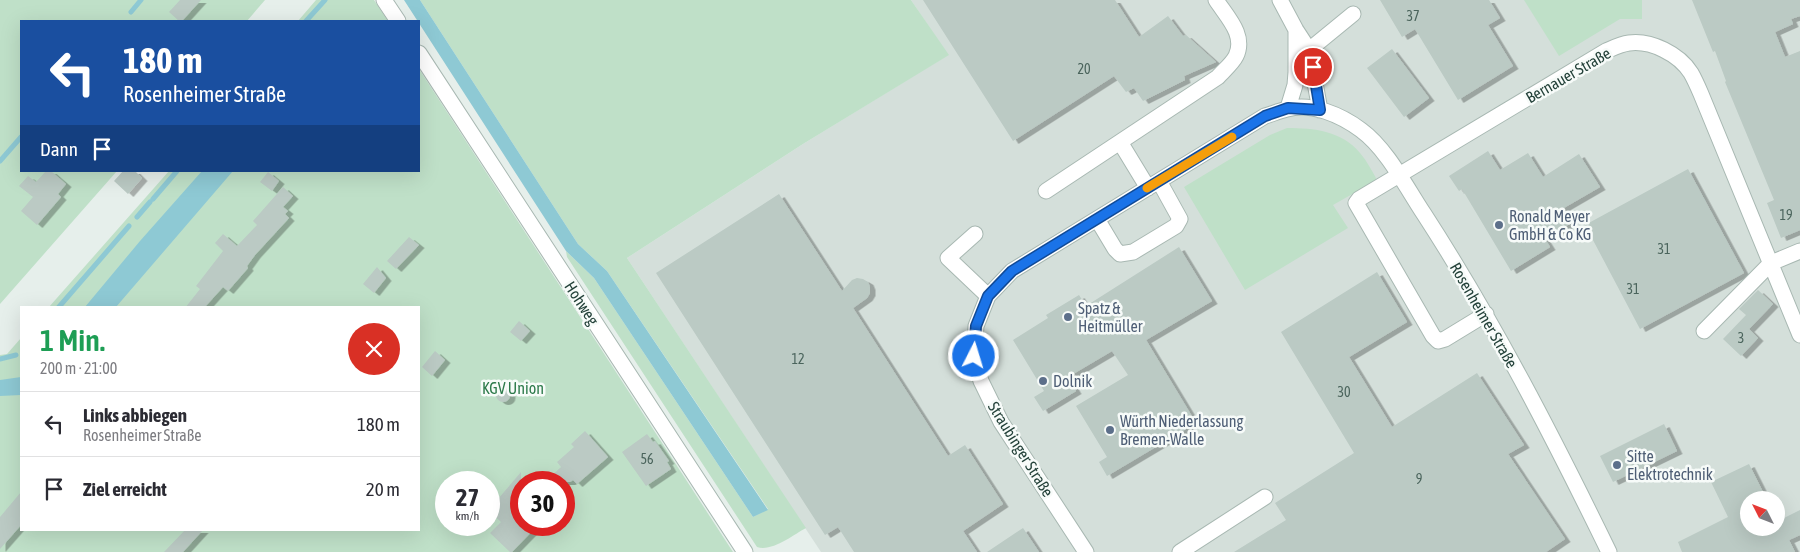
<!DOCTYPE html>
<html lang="de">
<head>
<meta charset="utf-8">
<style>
  :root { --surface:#fff; --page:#f7f7f7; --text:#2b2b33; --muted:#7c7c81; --line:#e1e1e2 }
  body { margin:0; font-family:"Asap Condensed",sans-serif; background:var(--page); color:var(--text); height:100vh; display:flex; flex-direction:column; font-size:19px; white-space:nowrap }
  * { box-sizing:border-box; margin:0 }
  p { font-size:16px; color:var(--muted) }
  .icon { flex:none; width:28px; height:28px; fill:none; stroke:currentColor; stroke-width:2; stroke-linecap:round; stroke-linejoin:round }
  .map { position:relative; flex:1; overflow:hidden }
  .panel { position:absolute; left:20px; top:306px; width:400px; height:225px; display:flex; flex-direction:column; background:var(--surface); border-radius:0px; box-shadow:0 5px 20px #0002 }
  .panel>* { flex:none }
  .hud { position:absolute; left:20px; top:20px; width:400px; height:152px; border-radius:0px; box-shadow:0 5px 20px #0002; background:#1a4fa0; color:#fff; overflow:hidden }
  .needle { width:32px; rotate:312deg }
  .buttons { position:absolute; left:1740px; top:491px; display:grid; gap:10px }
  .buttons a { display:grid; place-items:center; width:45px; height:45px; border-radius:50%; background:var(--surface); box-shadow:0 5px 20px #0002; font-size:25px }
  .speed { position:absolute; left:435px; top:471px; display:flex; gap:10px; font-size:25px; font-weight:700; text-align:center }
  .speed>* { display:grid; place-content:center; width:65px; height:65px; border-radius:50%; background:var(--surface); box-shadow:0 5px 20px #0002; line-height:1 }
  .speed small { font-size:12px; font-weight:400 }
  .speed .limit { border:8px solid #d22; background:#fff; color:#111 }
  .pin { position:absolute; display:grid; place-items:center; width:42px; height:42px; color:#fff; margin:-21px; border:2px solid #fff; border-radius:50%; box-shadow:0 1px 5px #0007 }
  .me { position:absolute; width:55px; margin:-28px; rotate:5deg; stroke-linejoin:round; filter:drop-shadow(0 0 4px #0008) }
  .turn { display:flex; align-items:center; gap:18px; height:105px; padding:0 20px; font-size:22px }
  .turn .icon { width:65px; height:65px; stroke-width:2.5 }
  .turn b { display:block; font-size:35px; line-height:42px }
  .then { display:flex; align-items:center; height:48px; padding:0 20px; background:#0003; gap:10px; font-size:19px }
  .round { display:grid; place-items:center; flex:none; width:52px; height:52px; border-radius:26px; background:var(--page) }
  .head { display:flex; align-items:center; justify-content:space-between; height:85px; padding:0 20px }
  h1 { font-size:30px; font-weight:600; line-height:38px; color:#1e9e55 }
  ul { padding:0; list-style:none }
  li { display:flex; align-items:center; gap:15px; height:65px; padding:0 20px; border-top:1px solid var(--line) }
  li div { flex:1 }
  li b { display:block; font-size:19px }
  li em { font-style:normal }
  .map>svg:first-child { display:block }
  .built { fill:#d4dfda; fill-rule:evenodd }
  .green { fill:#bfe0c8; fill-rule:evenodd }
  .water { fill:#8ec9d4 }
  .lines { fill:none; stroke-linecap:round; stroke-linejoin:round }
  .stream { stroke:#8ec9d4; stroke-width:5 }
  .building { fill:#bbcac4; filter:url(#shadow) }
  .minor-casing { stroke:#a8b8b2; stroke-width:17 }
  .minor { stroke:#fff; stroke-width:15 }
  .route-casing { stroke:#114b97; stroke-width:12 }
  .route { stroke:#1a73e8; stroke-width:9 }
  .slow { stroke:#f59e0b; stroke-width:9 }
  .service-dot { fill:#5c6f8a; stroke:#f7fbf9; stroke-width:2 }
  .labels { text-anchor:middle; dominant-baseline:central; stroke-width:5; stroke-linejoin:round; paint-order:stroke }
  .number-label { font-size:14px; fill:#4a645c }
  .street-label { font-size:16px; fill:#24423a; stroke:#f7fbf9 }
  .service-label { font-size:16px; fill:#4e5e75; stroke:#f7fbf9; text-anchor:start }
  .park-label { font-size:16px; fill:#2d7a4b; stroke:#f7fbf9 }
</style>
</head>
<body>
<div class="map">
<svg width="1800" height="552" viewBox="0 0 1800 552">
  <defs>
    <filter id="shadow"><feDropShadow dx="5.5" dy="3" stdDeviation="0" flood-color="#0004"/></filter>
  </defs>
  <rect width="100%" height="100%" fill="#e6efeb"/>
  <path class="built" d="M911,0H1800V552H821L627,258L803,144L948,55ZM1749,500H1776V528H1749Z"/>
  <path class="green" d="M0,0H265L247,21H21V171H117L0,304Z
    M316,0H374L388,21H298Z
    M420,0H911L949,55L803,144L627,258L806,528C793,535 772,552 757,547L567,257L566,251L594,278L753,517L768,509L607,271L578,244Z
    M1524,0H1642V19H1620L1559,56Z
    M419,69L733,552H0V355L7,354L21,338V530H419V308L49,307L169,171H419ZM446,482H489V525H446ZM521,482H564V525H521Z
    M1287,128C1314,128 1342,131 1360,153C1367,161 1372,171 1377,180L1333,205L1348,228L1245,290L1184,187L1270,135Z"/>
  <path class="water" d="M404,0H420L578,244L607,271L768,510L753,517L594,278L566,251Z
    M202,171H233L116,307H85L140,241Z
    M21,377V395L0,396V380Z"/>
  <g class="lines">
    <path class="stream" d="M131,12L141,0
      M306,21L325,0
      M0,161L21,137
      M153,199L177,171
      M137,217L150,202
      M58,308L129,226
      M0,359L16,355"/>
  </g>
  <path class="building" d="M180,0H201L182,21H179L169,12Z
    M923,0H1115L1139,37L1168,16L1183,36L1186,35L1216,62L1184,76L1185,80L1143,101L1134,88L1126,92L1114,76L1013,141Z
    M1380,0H1489L1500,18L1488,25L1513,66L1458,100L1415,29L1402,37Z
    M1692,0H1800V16L1791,19L1793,24L1775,32L1785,57L1800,51V230L1781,238L1767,203L1774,200L1725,82L1726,81L1715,51L1713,52Z
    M1392,49L1429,98L1404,117L1367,68Z
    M1488,151L1500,170L1528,153L1543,177L1579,154L1600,187L1562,209L1571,223L1545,239L1550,247L1511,271L1462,189L1459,191L1449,176Z
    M1688,169L1744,273L1640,329L1585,225Z
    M46,171H51L66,184L58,194L61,197L37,225L21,211L33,197L19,186L28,176L36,182Z
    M123,171H135L142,178L128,194L114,181Z
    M268,172L279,181L272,191L260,182Z
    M283,187L293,196L283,207L288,211L285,214L289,218L255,255L247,266L248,268L228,291L223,287L204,308H185L200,289L196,286L223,251L215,243L223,234L237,246L257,225L253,221Z
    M779,194L842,291L852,280L857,278L863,279L868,282L870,287V293L867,298L853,308L948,456L965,445L1003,504L963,531L977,552H854L838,527L825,535L656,273Z
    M409,237L419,245L396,269L387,261Z
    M1179,247L1212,301L1146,340L1196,423L1107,476L1099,462L1107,457L1076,406L1128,375L1112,351L1068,377L1076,391L1043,411L1034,397L1044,391L1013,340L1048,318L1046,315L1079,295L1086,306Z
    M377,267L386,278L374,293L363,284Z
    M1377,272L1407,322L1349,357L1392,427L1477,373L1524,445L1508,454L1565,539L1546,552H1234L1286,520L1275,503L1354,453L1281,332Z
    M1758,290L1773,304L1749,329L1758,338L1741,356L1723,339L1746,315L1739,309Z
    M519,321L530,331L521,341L510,332Z
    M435,351L445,360L432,376L422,367Z
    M496 395a7 7 0 1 1 14 0a7 7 0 1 1-14 0Z
    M1664,424L1677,451L1613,482L1600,456Z
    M585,431L608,457L577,484L573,480L570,482H545L561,467L557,462L574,447L571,444Z
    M647,434L653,442L655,441L669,461L667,462L671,469L646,486L622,452Z
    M1749,464L1767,500H1749V528H1776V514L1780,520L1800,510V535L1789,540L1795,552H1682L1678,542L1728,517L1711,482Z
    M521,472V525H538L512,552H510L490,533L501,522L489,511V491L498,499Z
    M21,492V525L0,549V517Z
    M1023,528L1039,552H987Z
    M185,530H203L183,552H164Z"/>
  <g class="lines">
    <g class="minor-casing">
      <path id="minor" d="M384,0L398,21
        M1280,0L1296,30L1309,50L1320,110
        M1309,50L1353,14
        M419,53L745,552
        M1288,108L1295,85L1296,72V30
        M1120,142L1148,188
        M1046,191L1218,77C1223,71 1232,64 1236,56C1246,35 1227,17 1216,0
        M1097,219L1115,249L1120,254L1133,252L1176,226L1180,219L1159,181
        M975,234L948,258L988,296
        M1486,314L1445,339L1438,341L1433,336L1356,203L1359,199L1606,51C1613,48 1621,44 1629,43C1651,40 1679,54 1691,73C1695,80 1698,87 1701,94L1800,335
        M1704,331L1771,263L1800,251
        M1086,552L1001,422L981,381L974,356L976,326L988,296L1012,271L1265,116C1272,114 1279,111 1287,109C1311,102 1341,115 1361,130C1387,149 1406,187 1424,214C1494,322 1553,437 1609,552
        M1180,552L1265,497"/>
    </g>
    <use href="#minor" class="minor"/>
  </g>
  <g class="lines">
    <g class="route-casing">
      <path id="route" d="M974,356L976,326L988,296L1012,271L1265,116L1288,108L1320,110L1313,67"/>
    </g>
    <use href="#route" class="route"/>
    <path class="slow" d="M1147,188L1232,137"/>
  </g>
  <g class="service-dot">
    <circle cx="1499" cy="225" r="5"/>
    <circle cx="1068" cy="317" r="5"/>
    <circle cx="1043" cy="381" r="5"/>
    <circle cx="1110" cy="430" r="5"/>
    <circle cx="1617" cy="465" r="5"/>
  </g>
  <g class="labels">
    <g class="number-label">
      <text x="1413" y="16">37</text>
      <text x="1084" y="69">20</text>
      <text x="1786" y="215">19</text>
      <text x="1664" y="249">31</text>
      <text x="1633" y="289">31</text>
      <text x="1741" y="338">3</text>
      <text x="798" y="359">12</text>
      <text x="1344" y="392">30</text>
      <text x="647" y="459">56</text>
      <text x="1419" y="479">9</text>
    </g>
    <g class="street-label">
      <text transform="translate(1568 75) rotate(-30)">Bernauer Straße</text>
      <text transform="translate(582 303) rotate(57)">Hohweg</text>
      <text transform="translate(1484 315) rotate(60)">Rosenheimer Straße</text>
      <text transform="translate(1021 449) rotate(58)">Straubinger Straße</text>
    </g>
    <g class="service-label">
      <text x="1509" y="216">Ronald Meyer<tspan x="1509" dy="18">GmbH &amp; Co KG</tspan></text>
      <text x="1078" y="308">Spatz &amp;<tspan x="1078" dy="18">Heitmüller</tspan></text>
      <text x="1053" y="381">Dolnik</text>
      <text x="1120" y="421">Würth Niederlassung<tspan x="1120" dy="18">Bremen-Walle</tspan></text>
      <text x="1627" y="456">Sitte<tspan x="1627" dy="18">Elektrotechnik</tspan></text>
    </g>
    <g class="park-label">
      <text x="513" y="388">KGV Union</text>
    </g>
  </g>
</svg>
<div class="buttons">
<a><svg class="needle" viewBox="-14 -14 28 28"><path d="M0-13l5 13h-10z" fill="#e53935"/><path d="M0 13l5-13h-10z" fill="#7c7c81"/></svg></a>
</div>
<div class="speed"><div>27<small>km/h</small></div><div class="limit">30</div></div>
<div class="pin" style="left:1313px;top:67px;background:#d93025"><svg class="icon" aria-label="arrive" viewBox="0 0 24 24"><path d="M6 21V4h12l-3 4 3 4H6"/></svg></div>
<svg class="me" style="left:974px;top:356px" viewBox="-20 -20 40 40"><circle r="17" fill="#1a73e8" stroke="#fff" stroke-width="3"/><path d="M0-11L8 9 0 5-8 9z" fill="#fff"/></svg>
<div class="hud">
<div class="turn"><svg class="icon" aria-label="left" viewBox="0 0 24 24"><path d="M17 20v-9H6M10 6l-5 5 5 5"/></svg><div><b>180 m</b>Rosenheimer Straße</div></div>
<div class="then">Dann<svg class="icon" aria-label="arrive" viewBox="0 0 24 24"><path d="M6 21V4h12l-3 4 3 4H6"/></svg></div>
</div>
<section class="panel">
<div class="head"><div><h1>1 Min.</h1><p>200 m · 21:00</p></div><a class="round" style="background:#d93025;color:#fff"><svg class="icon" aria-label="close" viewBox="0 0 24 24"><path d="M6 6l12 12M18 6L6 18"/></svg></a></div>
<ul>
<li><svg class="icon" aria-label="left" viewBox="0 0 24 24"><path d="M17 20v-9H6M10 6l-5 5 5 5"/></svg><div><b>Links abbiegen</b><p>Rosenheimer Straße</p></div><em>180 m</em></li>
<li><svg class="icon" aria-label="arrive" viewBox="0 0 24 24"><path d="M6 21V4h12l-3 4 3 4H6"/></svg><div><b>Ziel erreicht</b></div><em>20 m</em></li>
</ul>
</section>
</div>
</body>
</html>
